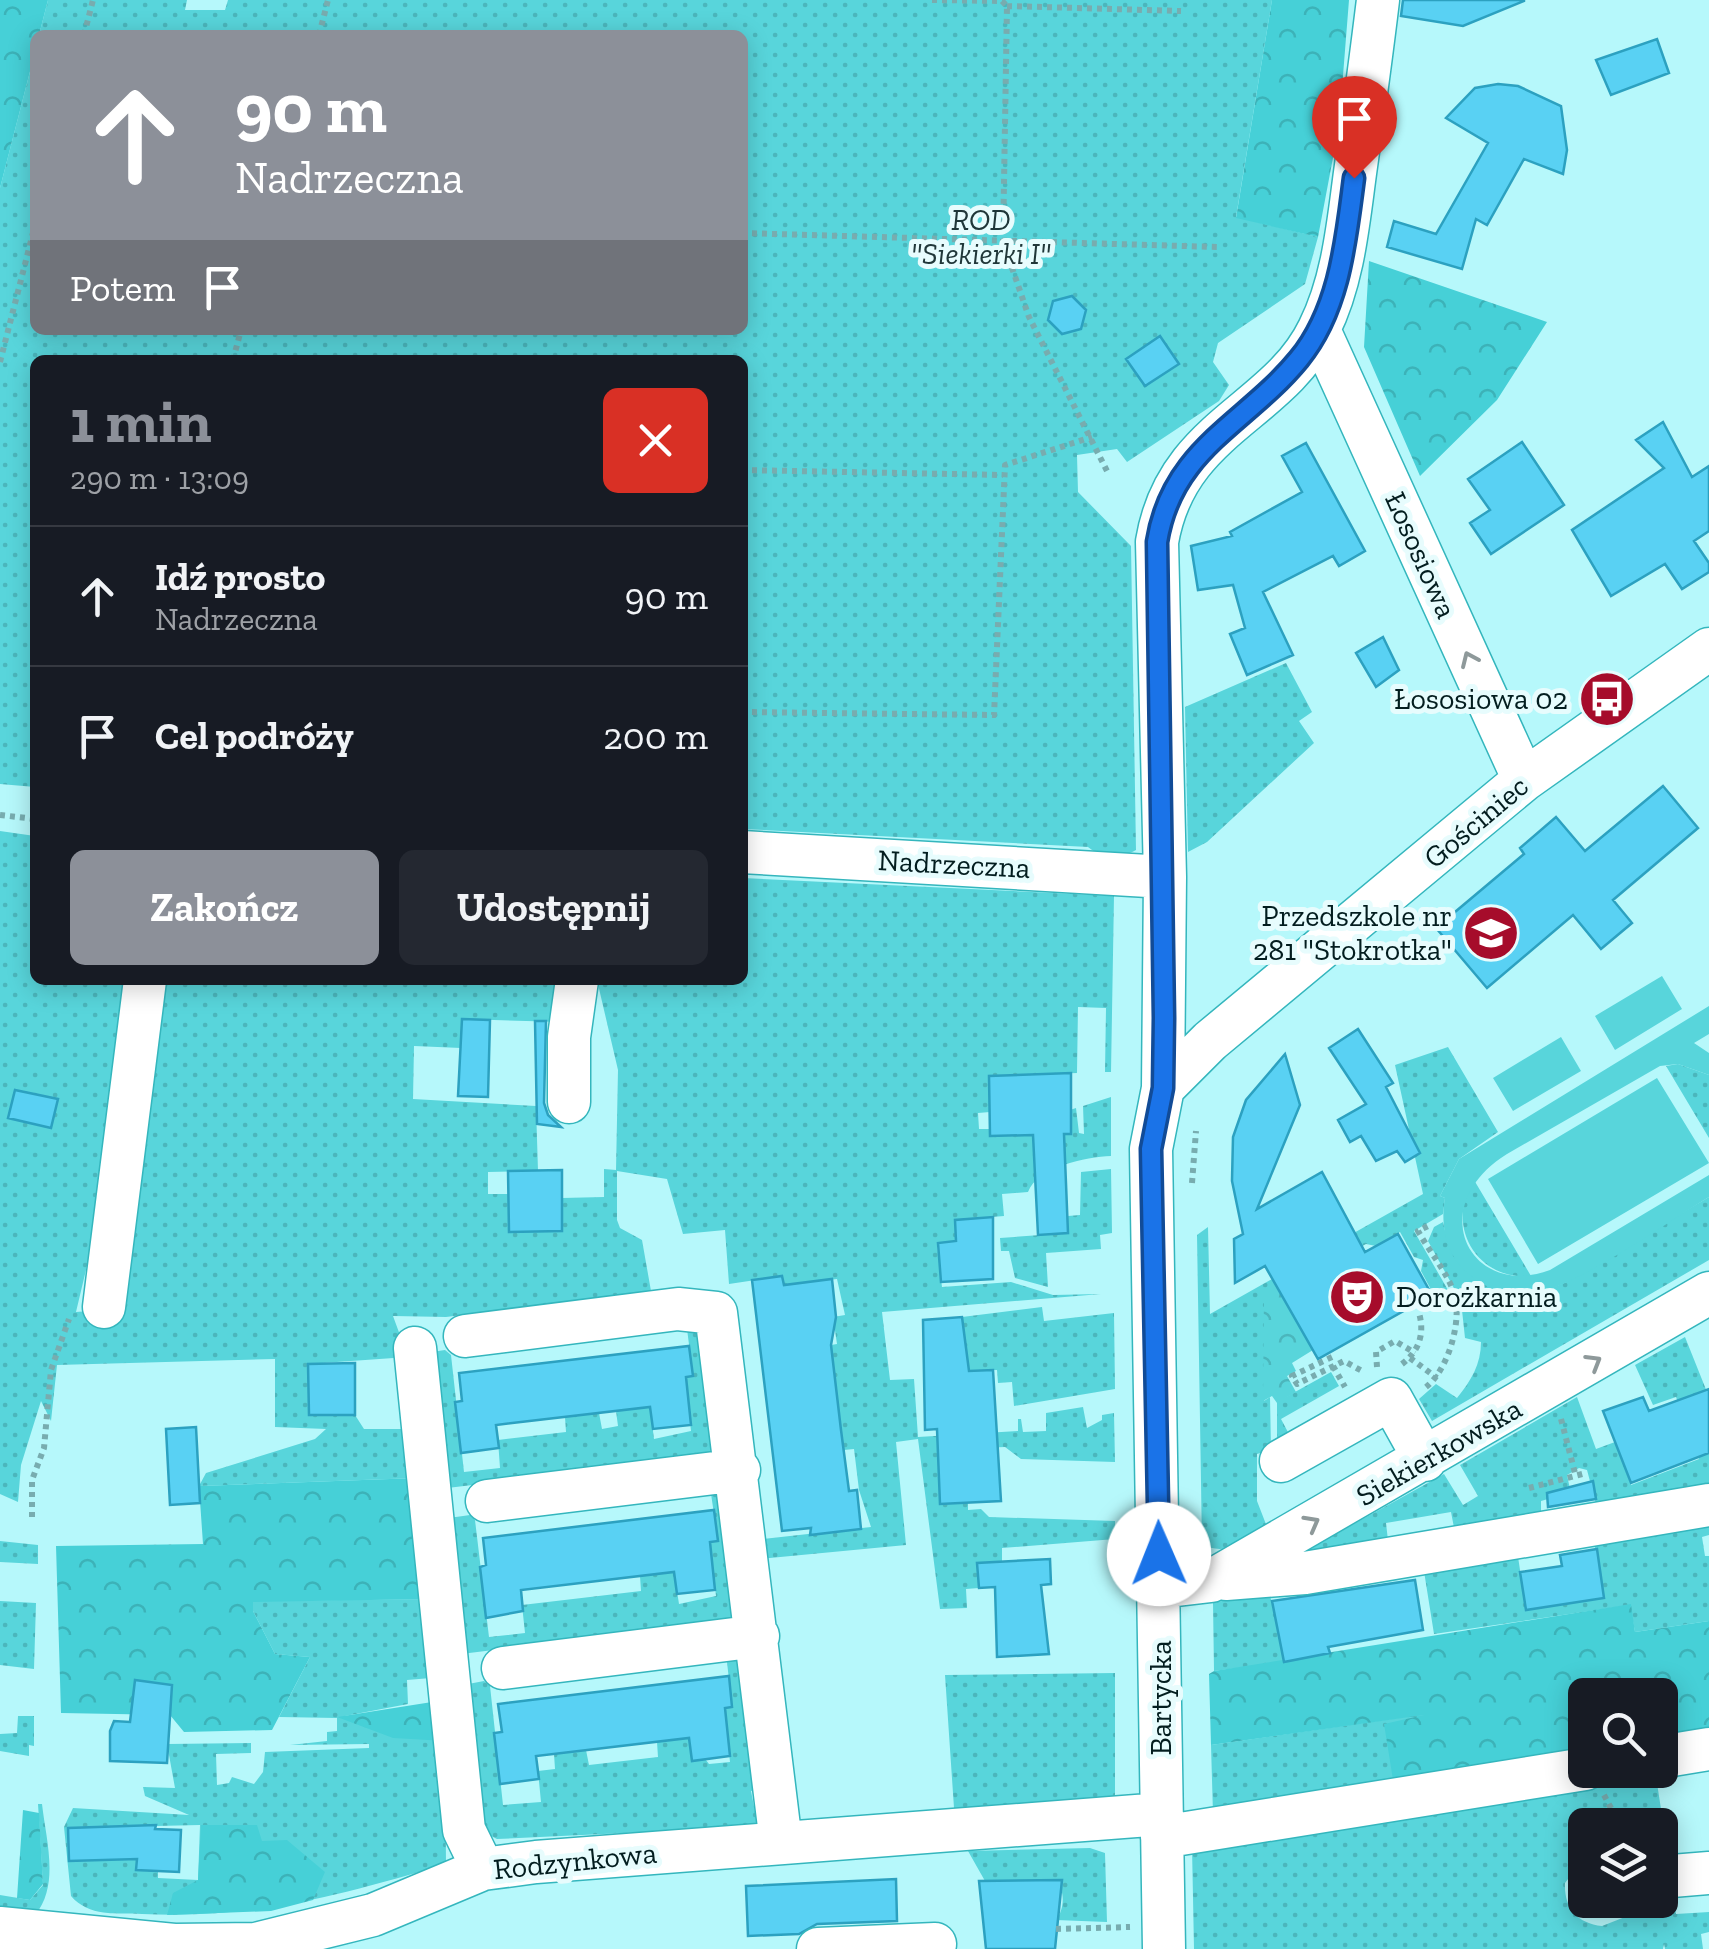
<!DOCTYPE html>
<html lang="pl">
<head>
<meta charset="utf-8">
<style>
  :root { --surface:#171b24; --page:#242831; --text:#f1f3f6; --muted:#9ea1a6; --line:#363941; --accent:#8c9099 }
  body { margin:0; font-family:"Zilla Slab",serif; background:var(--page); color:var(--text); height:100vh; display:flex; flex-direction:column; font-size:38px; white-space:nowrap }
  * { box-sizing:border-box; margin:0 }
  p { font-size:32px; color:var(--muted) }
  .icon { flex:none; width:55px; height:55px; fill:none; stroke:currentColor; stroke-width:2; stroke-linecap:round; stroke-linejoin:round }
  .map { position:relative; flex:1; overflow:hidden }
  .sheet { position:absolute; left:30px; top:355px; width:718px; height:630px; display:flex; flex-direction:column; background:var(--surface); border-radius:15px; box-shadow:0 5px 25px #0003 }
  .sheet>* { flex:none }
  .top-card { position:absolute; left:30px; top:30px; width:718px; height:305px; border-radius:15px; box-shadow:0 5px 25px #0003; background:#8c9099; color:#fff; overflow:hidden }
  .fabs { position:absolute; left:1568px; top:1678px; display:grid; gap:20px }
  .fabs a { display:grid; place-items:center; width:110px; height:110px; border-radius:15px; background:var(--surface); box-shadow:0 5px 25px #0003; font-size:50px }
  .pin { position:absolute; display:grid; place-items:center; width:85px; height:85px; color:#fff; margin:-102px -42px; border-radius:50% 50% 50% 0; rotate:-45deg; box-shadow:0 0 10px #0007 }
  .pin .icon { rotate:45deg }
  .me { position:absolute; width:110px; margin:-55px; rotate:359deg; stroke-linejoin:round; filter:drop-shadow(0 0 8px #0008) }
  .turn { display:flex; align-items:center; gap:35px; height:210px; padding:0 40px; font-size:45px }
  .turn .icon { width:130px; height:130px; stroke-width:2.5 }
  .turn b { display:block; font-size:70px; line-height:85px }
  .then { display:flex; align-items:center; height:95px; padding:0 40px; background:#0003; gap:20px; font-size:38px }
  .round { display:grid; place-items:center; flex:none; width:105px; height:105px; border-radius:15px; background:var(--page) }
  .summary { display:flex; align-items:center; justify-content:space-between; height:170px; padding:0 40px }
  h1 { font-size:60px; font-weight:700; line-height:75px; color:var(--accent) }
  .button { display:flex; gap:20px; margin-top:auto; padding:20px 40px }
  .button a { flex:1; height:115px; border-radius:15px; background:var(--accent); color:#fff; font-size:40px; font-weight:700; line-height:115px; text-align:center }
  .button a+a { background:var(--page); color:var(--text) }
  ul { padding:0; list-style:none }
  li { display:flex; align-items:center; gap:30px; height:140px; padding:0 40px; border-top:2px solid var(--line) }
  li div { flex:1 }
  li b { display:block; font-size:38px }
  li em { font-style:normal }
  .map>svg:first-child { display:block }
  .grass { fill:url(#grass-dots); fill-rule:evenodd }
  .forest { fill:url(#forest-crowns) }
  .park { fill:url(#park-crowns) }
  .pitch { fill:#58d5db }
  .building { fill:#59d1f3; stroke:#2ca1c0; stroke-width:2.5 }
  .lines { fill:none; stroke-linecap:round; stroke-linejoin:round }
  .minor-casing { stroke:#34b6bd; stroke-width:45 }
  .path { stroke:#78acaf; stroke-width:6; stroke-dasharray:5 5; stroke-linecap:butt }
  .minor { stroke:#fff; stroke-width:42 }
  .oneway { stroke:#8e999a }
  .route-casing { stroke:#114b97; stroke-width:25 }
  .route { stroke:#1a73e8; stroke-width:18 }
  .labels { text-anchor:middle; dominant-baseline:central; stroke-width:10; stroke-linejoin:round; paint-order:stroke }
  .park-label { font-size:30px; font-style:italic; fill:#203739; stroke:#e7fcfd }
  .street-label { font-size:30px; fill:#031d1f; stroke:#e7fcfd }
  .poi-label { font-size:30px; fill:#031d1f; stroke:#e7fcfd; text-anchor:end }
</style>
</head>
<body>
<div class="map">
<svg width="1709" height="1949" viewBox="0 0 1709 1949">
  <defs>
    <pattern id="grass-dots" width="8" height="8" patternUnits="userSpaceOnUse" patternTransform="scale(2.5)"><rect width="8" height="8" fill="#58d5db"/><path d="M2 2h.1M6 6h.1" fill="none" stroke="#4bb6bc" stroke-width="1.8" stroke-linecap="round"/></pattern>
    <pattern id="forest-crowns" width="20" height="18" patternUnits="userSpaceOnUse" patternTransform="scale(2.5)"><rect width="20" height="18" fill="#46d0d7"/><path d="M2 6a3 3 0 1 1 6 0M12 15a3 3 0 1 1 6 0" fill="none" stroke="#3cb2b8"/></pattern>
    <pattern id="park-crowns" width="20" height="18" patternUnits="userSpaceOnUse" patternTransform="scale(2.5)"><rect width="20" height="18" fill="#58d5db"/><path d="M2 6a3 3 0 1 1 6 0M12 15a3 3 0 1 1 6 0" fill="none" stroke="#4bb6bc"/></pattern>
  </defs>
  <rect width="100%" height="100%" fill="#b6f8fb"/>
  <path class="grass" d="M48,0H187L185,10H225L228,0H1272L1236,217L1318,237L1305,284L1218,343L1213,362L1229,385L1219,401L1127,462L1117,449L1077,455L1078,492L1131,546L1136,850C1117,860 1105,860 1088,847L743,829L742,360H35V787L0,784V188L35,52V330H742V35H39Z
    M1286,663L1312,712L1299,721L1314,743L1207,842L1188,852L1185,707Z
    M0,831L35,836V980H127L99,1215L76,1312L114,1309L161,980H569L562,1022L462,1019L461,1048L414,1046L413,1099L536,1106L538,1171L488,1172V1194H509V1232L562,1231V1198L604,1197V1169L616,1170L618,1070L597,980H742L743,878L1114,896L1111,1072H1105L1106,1008L1078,1007L1077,1073L989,1076L990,1112L978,1113L979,1129H990L991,1136L1076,1108L1079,1133L1084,1134L1083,1106L1111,1097V1156C1086,1157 1037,1167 1028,1192L1002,1194L1004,1216L955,1220L956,1241L937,1244L942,1287L1011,1282L1053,1295L1101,1294L882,1312L890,1380L914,1379L918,1437L1018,1431V1419H1021L1023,1432L1046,1431V1413L1083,1407L1087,1428L1102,1420V1415L1114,1413L1115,1462L1021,1459L1005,1447L957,1449V1456L938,1458L940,1503H968V1510L981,1509L989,1517L1115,1521V1539L1002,1548V1561L977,1563L979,1588L966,1589L967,1608L940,1609L918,1439L896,1442L906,1545L760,1559L763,1539L871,1527L859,1490L854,1449L844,1450L831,1345L837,1344L833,1317L845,1315L837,1279L784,1285L782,1276L729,1284L725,1230L683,1234L667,1179L617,1171V1220L620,1228L642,1240L651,1291L446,1317L393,1316L408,1357L308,1364L309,1415H355L364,1429H413L417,1478L199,1486L206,1473L315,1439L326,1429L275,1427V1359L57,1365L51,1421L41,1401L21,1465L18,1502L0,1494Z
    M1448,1047L1498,1132L1459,1159L1440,1196L1445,1198L1443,1214L1414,1231L1452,1297L1430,1309L1425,1302L1434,1295L1421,1271L1423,1260L1414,1257L1400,1232L1376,1246L1366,1244L1309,1276L1264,1401L1270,1397L1271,1450L1257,1454V1501L1269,1532C1248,1541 1223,1557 1202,1544L1197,1235L1208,1227L1210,1314L1423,1194L1395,1065Z
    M1678,1064L1709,1075V1138L1666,1066Z
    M1111,1169L1112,1233L1100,1235L1101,1249L1046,1253L1048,1287L1015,1278L1009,1251H1001L1000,1238L1068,1233V1216L1080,1215L1081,1172Z
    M1474,1180L1531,1276C1477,1281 1444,1225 1474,1180Z
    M1709,1197V1260L1432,1421L1419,1399L1436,1384L1457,1398C1471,1381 1481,1364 1481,1342L1465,1338L1461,1301L1428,1241L1434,1227L1443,1222C1455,1285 1510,1309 1566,1282Z
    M1042,1307L1044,1321L1114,1313L1115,1389L1014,1406L1012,1382L998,1383L997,1370L969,1371L962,1317Z
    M686,1321L703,1330L716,1446L703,1457L439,1489L425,1353L445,1350L451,1355L464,1472L500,1468L498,1440L566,1432L565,1417L599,1413L602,1429L618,1426L616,1411L650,1407L654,1439L691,1431L685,1377L693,1376Z
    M1685,1337L1709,1397V1495L1599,1515L1587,1470L1579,1468L1567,1475L1570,1489L1547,1493L1548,1499L1541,1501V1516L1456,1538L1451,1512L1386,1523L1389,1549L1287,1561L1444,1474L1463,1505L1478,1496L1460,1465L1577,1397L1596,1449L1615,1442L1631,1485L1699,1459L1676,1397L1653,1405L1635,1365Z
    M1331,1372L1339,1386L1281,1419L1290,1436L1277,1450V1402Z
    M710,1487L722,1495L736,1611L727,1622L461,1654L442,1519L470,1515L475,1520L489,1637L525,1633L522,1605L641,1591L640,1576L674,1572L679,1604L716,1596L710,1542L718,1541Z
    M1709,1513V1535L1702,1537L1705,1556H1709V1621L1635,1632L1630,1605L1434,1634L1423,1565L1517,1550L1526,1610L1604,1598L1593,1537Z
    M0,1541L38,1545V1564L0,1562Z
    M1269,1590L1284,1662L1214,1671L1213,1603Z
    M429,1599L431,1678L407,1680L408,1704L345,1716L445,1741L446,1864C338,1896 256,1919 142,1914C116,1913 89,1917 71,1896L64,1827L73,1808L189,1815L145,1796L143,1787L175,1788L167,1744L251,1743V1753L216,1754L217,1785L229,1783L232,1777L254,1784L263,1772L265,1752L369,1748V1744L290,1745L327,1741V1732L337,1731V1718L279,1717L310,1657L275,1654L253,1611V1601ZM200,1825L198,1880L158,1878V1871L137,1870V1858L69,1828Z
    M0,1601L36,1603L34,1669L0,1665Z
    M726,1653L742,1660L757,1790L751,1791L757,1822L752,1827L497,1839L479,1830L463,1685L484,1681L490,1686L503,1805L541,1802L538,1771L555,1769L554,1754L586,1750L589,1765L658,1757L657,1742L689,1738L709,1764L730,1762L724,1708L732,1707Z
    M1115,1673V1800L954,1808L945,1675Z
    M1453,1710L1464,1779L1213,1814L1211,1745Z
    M18,1716H34V1746L29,1745V1756L0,1751V1734L17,1733Z
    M1655,1770L1669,1861H1660V1825H1585V1857L1565,1883C1564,1908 1577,1923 1602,1926L1625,1917L1638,1900H1660V1892L1673,1893L1676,1914L1709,1912V1932L1701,1934L1703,1949H1665L1664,1944L1663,1949H1194L1192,1847L1362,1823Z
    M38,1804H42C46,1840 60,1885 35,1915L0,1917V1895L30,1900L43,1885Z
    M1090,1848L1105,1853L1107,1922L1056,1920C1065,1908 1065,1891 1056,1880L985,1881L968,1851Z"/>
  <path class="forest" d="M0,0H48L39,35H35V52L0,188Z
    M1272,0H1349L1339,126L1318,237L1236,218Z
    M1369,261L1547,322L1497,400L1420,476L1364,347Z
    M417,1478L429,1599L253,1602V1611L275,1654L310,1657L272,1730L184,1732L170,1715L61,1713L56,1546L203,1544L199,1486Z
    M1631,1604L1635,1632L1709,1621V1739L1660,1749V1695H1585V1764L1393,1780L1384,1724L1424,1715L1211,1745L1209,1674L1214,1671Z
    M432,1702L445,1741L393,1738L337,1717Z
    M23,1810L39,1813L43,1884L30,1900L17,1898Z
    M201,1825H257L262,1841L287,1840L325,1872L313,1900L271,1911L167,1915L173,1893L198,1880Z"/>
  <path class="park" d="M1277,1286L1313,1350L1292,1363L1296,1371L1287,1376L1296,1392L1277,1403L1272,1396L1263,1401L1264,1293Z"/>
  <path class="pitch" d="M1662,976L1682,1009L1615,1050L1595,1016Z
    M1709,1006V1034L1694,1043L1709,1053V1075L1678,1064L1660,1066L1507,1154C1423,1206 1469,1300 1550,1270L1709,1175V1197C1667,1222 1570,1292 1526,1295C1504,1297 1487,1288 1470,1275C1446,1257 1440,1225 1445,1198L1440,1196L1459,1159Z
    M1561,1037L1581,1071L1513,1111L1493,1078Z
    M1657,1078L1709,1163L1538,1264L1488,1179Z"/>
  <path class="building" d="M1403,0H1524V1L1463,26L1401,16Z
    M1657,39L1669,73L1611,95L1596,60Z
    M1498,84L1518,86L1561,106L1567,150L1563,174L1524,159L1487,225L1476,219L1462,269L1387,247L1394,221L1436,234L1488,143L1446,118L1475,88Z
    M1072,296L1086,310L1081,329L1062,334L1048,320L1053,301Z
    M1160,336L1179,364L1145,386L1126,359Z
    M1663,422L1692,477L1709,466V531L1694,541L1709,563V572L1682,589L1665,564L1611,596L1572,530L1664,468L1636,440Z
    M1522,442L1564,505L1491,554L1470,523L1490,510L1468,479Z
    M1306,443L1365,551L1339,566L1333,556L1263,592L1293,655L1247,675L1230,634L1245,628L1233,585L1198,590L1191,546L1232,536L1230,532L1302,492L1282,456Z
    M1383,637L1399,670L1376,687L1356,653Z
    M1663,786L1698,828L1613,900L1632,923L1601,949L1573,915L1487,988L1436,928L1524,854L1520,848L1556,817L1585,851Z
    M462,1019L490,1020L488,1097L458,1096Z
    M535,1021H546L544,1103L548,1115L561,1127L537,1124Z
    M1358,1029L1393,1083L1386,1087L1420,1153L1405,1162L1397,1151L1376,1161L1361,1136L1350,1142L1338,1120L1366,1104L1329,1048Z
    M1285,1054L1300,1105L1257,1209L1322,1172L1365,1252L1398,1234L1432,1295L1318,1359L1265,1266L1235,1283L1234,1239L1243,1234L1232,1181L1233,1137L1246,1100Z
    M1071,1073V1134H1064L1068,1233L1038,1235L1033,1135L990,1136L989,1076Z
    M15,1090L58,1099L51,1128L8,1118Z
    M562,1170V1231L509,1232L508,1171Z
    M993,1217V1279L941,1282L938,1243L956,1241L955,1220Z
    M782,1276L784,1285L832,1279L836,1317L831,1345L841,1430L849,1491L857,1490L861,1529L810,1535L811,1528L782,1531L752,1280Z
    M962,1317L969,1371L993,1370L1001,1501L940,1504L937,1429L925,1430L923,1320Z
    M689,1346L693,1376L686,1377L691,1425L653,1429L650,1407L496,1425L499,1448L461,1453L455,1402L462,1401L459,1373Z
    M355,1363V1415H309L308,1364Z
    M1709,1389V1453L1631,1483L1603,1411L1643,1397L1649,1411Z
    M196,1427L200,1503L170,1505L166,1429Z
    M1593,1481L1596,1499L1548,1507L1547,1493Z
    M714,1510L718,1541L710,1542L715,1590L677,1594L674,1572L521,1590L523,1611L486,1618L480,1567L486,1565L483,1538Z
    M1597,1549L1604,1598L1526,1610L1520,1572L1562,1566L1560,1555Z
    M1050,1559L1051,1584L1041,1585L1049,1654L997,1657L995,1587L979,1588L977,1563Z
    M1415,1580L1423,1630L1328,1647L1330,1653L1284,1662L1272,1601Z
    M729,1676L732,1707L725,1708L730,1756L692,1761L689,1738L536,1756L539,1779L500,1784L494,1733L502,1732L498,1704Z
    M135,1680L172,1685L167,1763L110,1761V1731L114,1721L130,1722Z
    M156,1825L155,1829L181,1830L179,1872L136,1870L137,1859L69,1861L68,1828Z
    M896,1879L897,1921L817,1924L799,1934L748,1936L746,1886Z
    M1062,1880L1055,1949H986L979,1881Z"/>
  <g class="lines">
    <g class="minor-casing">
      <path id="minor" d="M1319,330L1524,780
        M742,852L1165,877
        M1163,1088L1210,1041L1524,780L1709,649
        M569,1102V1037L577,980
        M104,1307L145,980
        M465,1336L678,1309L716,1313L781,1843
        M415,1348L464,1830L483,1869
        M1281,1461L1391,1399L1425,1460
        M487,1501L739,1470
        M1226,1579L1305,1573L1709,1505
        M1160,1587L1211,1581L1709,1293
        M503,1668L758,1636
        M1660,1757L1709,1749
        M1162,1837L1585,1769
        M1660,1877L1709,1873
        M0,1928L174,1945L256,1944L373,1915L483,1869L536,1862L1162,1814
        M818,1949L935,1944
        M1164,1949L1151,1149L1163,1088L1165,877L1157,542C1176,427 1278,414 1319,329C1343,281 1348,225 1355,173C1363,116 1371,58 1378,0"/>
    </g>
    <path class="path" d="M932,0L1002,1L1007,6L1003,242L1029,317L1107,471
      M1007,6L1181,11
      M84,35L93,0
      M319,35L328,0
      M742,233L1218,247
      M233,360L241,330
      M0,362L35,225
      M742,470L1003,475
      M742,712L994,715L1005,465L1092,437
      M0,815L35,819
      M1192,1183L1196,1131
      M1332,1357L1292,1376L1297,1384L1344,1361L1362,1371
      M1410,1358L1437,1378
      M1402,1364C1419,1351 1425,1334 1419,1313
      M1333,1366L1345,1387
      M1377,1367L1376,1352L1395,1341L1415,1353
      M1426,1387C1448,1370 1463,1320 1454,1293C1447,1272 1429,1251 1418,1231L1432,1224
      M1561,1419L1575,1473
      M1529,1488L1586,1473
      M32,1517V1480L44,1448L51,1370L69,1319
      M1604,1795L1620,1825
      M1056,1929L1130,1927"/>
    <use href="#minor" class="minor"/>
  </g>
  <defs><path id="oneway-chevron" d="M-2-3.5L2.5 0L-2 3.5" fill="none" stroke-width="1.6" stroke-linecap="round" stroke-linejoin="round" transform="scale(2.5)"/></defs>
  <g class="oneway">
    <use href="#oneway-chevron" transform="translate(1469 659) rotate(-114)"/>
    <use href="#oneway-chevron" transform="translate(1594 1362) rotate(-31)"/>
    <use href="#oneway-chevron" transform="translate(1312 1523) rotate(-29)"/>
  </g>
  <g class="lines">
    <g class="route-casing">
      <path id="route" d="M1159,1554L1151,1149L1163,1088L1164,1018L1157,542C1172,448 1246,424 1299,359C1340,309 1346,239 1354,178"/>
    </g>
    <use href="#route" class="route"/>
  </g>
  <defs>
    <g id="bus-disc" transform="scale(2.875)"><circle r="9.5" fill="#a60c2b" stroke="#e7fcfd"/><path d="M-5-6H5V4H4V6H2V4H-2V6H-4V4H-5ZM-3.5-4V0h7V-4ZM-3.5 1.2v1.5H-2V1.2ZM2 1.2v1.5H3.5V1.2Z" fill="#fff"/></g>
    <g id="school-disc" transform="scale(2.875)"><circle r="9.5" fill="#a60c2b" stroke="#e7fcfd"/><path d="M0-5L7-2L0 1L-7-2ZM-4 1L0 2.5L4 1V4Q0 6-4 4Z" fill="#fff"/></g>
    <g id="theatre-disc" transform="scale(2.875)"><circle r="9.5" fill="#a60c2b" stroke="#e7fcfd"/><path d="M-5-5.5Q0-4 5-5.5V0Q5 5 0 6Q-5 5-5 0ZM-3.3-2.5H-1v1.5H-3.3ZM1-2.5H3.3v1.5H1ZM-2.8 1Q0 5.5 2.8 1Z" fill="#fff"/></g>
  </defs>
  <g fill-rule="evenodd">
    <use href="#bus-disc" x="1607" y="699"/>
    <use href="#school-disc" x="1491" y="933"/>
    <use href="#theatre-disc" x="1357" y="1297"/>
  </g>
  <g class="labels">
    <g class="park-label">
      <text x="981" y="220">ROD<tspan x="981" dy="34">"Siekierki I"</tspan></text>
    </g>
    <g class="street-label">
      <text transform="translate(1421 555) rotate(66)">Łososiowa</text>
      <text transform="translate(1476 822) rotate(-40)">Gościniec</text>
      <text transform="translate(954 864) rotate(3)">Nadrzeczna</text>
      <text transform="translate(1439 1452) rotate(-30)">Siekierkowska</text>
      <text transform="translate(1161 1698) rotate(-90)">Bartycka</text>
      <text transform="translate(575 1861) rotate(-6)">Rodzynkowa</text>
    </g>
    <g class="poi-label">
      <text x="1568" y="699">Łososiowa 02</text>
      <text x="1452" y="916">Przedszkole nr<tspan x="1452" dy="34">281 "Stokrotka"</tspan></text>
      <text x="1396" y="1297" text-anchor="start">Dorożkarnia</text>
    </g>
  </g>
</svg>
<div class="fabs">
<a><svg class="icon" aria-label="search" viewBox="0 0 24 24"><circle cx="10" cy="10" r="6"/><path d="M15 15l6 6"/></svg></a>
<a><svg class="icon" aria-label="layers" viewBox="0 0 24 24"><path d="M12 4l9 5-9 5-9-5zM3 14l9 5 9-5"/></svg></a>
</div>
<div class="pin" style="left:1354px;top:178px;background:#d93025"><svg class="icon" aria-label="arrive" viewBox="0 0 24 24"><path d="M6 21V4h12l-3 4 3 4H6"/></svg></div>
<svg class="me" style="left:1159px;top:1554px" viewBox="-20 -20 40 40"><circle r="19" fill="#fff"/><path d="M0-13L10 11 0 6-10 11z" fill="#1a73e8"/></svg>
<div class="top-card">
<div class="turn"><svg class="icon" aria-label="ahead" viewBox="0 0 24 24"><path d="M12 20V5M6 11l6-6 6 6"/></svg><div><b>90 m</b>Nadrzeczna</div></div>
<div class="then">Potem<svg class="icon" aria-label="arrive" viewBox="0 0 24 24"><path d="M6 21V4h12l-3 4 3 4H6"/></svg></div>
</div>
<section class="sheet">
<div class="summary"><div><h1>1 min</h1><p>290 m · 13:09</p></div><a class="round" style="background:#d93025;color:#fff"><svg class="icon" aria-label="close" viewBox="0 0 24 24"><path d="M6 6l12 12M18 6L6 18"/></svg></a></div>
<ul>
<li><svg class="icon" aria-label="ahead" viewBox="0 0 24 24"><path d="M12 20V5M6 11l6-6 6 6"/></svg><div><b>Idź prosto</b><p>Nadrzeczna</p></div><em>90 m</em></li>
<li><svg class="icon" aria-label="arrive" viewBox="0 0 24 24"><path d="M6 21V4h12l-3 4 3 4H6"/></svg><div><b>Cel podróży</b></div><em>200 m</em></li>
</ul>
<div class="button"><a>Zakończ</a><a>Udostępnij</a></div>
</section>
</div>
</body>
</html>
